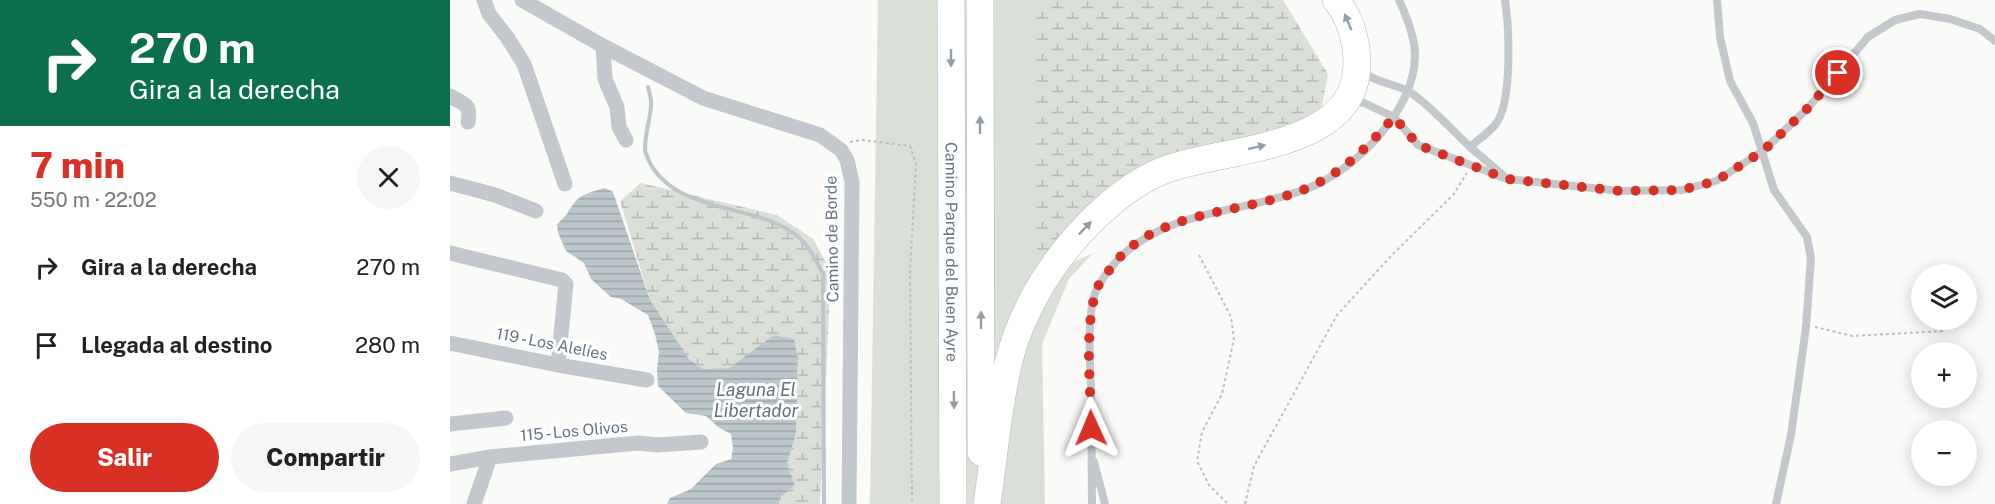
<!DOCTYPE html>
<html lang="es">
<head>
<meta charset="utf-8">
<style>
  :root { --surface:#fff; --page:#f6f6f6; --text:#222; --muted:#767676; --accent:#d93025 }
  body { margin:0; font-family:"Public Sans",sans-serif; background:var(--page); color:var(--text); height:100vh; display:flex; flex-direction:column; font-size:22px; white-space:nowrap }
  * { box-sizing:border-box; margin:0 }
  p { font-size:20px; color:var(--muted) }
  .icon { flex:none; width:33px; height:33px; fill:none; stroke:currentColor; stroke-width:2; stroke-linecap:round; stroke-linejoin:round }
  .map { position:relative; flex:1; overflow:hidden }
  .drawer { display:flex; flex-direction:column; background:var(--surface); width:450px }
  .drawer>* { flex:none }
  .guide { background:#0b6e4f; color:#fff; overflow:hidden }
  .fabs { position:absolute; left:1461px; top:264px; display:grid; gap:12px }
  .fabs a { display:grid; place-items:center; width:66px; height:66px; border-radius:50%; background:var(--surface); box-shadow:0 3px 15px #0003; font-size:30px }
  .pin { position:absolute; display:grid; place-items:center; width:51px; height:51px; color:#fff; margin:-26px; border:3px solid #fff; border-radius:50%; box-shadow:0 2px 6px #0007 }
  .me { position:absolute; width:66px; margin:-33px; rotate:359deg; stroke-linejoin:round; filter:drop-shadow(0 0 4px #0008) }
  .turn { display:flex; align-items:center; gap:21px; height:126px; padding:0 30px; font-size:27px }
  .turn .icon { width:78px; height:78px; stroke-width:2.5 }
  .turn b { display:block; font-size:42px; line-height:51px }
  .round { display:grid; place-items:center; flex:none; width:63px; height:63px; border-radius:32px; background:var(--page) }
  .head { display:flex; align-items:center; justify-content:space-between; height:102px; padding:0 30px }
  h1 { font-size:36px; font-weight:800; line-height:45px; color:var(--accent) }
  .action { display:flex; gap:12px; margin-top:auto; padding:12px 30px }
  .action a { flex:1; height:69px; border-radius:36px; background:var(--accent); color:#fff; font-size:24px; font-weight:800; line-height:69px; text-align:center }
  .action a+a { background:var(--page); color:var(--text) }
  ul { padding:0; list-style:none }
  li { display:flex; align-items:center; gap:18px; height:78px; padding:0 30px }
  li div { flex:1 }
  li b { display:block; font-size:22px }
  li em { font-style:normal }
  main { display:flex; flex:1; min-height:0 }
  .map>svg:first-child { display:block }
  .grass { fill:#dadfd7 }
  .wetland { fill:url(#wetland-marsh) }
  .water { fill:url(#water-rules) }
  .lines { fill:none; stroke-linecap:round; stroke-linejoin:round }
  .stream { stroke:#bbc7cb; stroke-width:4 }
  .highway-casing { stroke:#b4b9bd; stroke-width:28 }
  .path { stroke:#bbbfc2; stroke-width:2; stroke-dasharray:3 3; stroke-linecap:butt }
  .lane { stroke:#c3c8cc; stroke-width:8 }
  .street { stroke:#c3c8cc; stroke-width:15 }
  .highway { stroke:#fff; stroke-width:27 }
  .oneway { fill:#939fa8 }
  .route { stroke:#d93025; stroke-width:10; stroke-dasharray:0 18 }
  .labels { text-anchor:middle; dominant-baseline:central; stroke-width:6; stroke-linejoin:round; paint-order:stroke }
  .street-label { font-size:16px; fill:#657683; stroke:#fff }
  .water-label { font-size:18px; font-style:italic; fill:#60757c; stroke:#fff }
</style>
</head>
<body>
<main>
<section class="drawer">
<div class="guide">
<div class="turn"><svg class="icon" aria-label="right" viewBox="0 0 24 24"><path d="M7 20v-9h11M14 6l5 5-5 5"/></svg><div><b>270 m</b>Gira a la derecha</div></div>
</div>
<div class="head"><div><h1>7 min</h1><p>550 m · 22:02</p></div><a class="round"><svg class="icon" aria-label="close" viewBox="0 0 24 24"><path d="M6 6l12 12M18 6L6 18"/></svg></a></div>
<ul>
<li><svg class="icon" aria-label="right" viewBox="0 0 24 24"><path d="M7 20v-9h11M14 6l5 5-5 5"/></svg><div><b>Gira a la derecha</b></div><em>270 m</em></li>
<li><svg class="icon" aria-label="arrive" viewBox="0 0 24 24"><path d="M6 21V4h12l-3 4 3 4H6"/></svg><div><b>Llegada al destino</b></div><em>280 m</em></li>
</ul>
<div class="action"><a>Salir</a><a>Compartir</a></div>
</section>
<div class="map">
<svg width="1545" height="504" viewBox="0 0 1545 504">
  <defs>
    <pattern id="wetland-marsh" width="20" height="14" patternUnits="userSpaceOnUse" patternTransform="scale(1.5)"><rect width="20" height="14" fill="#dadfd7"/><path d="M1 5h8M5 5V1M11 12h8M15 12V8" fill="none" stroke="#b4b9b4"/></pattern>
    <pattern id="water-rules" width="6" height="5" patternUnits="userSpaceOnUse" patternTransform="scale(1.5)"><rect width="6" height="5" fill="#bbc7cb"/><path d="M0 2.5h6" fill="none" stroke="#9ca6aa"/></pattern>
  </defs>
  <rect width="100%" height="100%" fill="#fafaf8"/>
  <path class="grass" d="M428,0H586V247L599,274L643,253L619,279L592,344L595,504H420Z"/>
  <path class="wetland" d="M586,0H833L878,74L868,127L724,167L598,274L586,247Z
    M191,183L327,215L363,239L381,271L370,504H329L331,497L345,485L337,464L346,433L348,358L344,339L324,335L279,368L253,369L239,359L200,300L170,201Z"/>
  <path class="water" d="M155,188L163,192L200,300L239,359L253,369L279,368L324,335L344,339L348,358L346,433L337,464L345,485L331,497L329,504H217L220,498L241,489L266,464L281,459L283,448L281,434L268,427L256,416L236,413L208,386L207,367L209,352L205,334L198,315L171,299L161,297L141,279L134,263L116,251L108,233L107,224C118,215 117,212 125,202C132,193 145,191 155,188Z"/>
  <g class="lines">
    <path class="stream" d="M198,87C199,93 202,99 201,105C201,117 192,145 196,154C218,213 295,202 340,231C357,241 364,257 373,274L374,504"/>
    <g class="highway-casing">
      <g id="highway">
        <path id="s1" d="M501,0L503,504"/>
        <path d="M530,0L531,452"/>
        <path d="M537,504C544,457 548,406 559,360C571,314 597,269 629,234C652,209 680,184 712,171C771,147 907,152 907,63C907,41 900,17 886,0"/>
      </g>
    </g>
    <path class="path" d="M400,142L412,140L460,146L466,164L460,269L462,504
      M749,255L781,317L784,339L772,394L752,432L747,461L759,485L778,504
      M1365,327L1402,336L1494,331
      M795,504L804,466L887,315L942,255L1003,195L1017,173"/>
    <path class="lane" d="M1267,0L1270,37L1280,81L1303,123L1324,190L1357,237L1361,258L1356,327L1341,435L1326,504
      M912,69C922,83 944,83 958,91C977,102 1004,132 1020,147C1028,140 1038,133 1045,125C1063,104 1059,27 1055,0
      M901,103L906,101L914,103L944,117L968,145L1057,179L1170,191L1232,190L1266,181L1313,151L1358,108L1418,37L1445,20L1470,14L1500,19L1530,29L1545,41
      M1020,147L1053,175
      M644,462L655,504
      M642,504C642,465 641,425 641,386C640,362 636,307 648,287C692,207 785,217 859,188C907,168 964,111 965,56C965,37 957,17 949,0"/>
    <path class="street" d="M34,0L39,14L57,37L74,64L115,184
      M72,0L153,46L253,98L370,135L391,150L397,160L402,182L399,504
      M153,46L155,79L167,107L169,127L176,140
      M0,96C15,105 21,103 18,122
      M0,183L45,195L86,211
      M0,253L112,280L116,284L108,365
      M0,343L108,365L197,380
      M0,424L56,418
      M0,464L40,457L188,443L207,445L251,442
      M24,504L40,457"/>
    <use href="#highway" class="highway"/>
  </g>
  <defs><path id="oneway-solid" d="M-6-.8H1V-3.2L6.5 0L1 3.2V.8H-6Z" transform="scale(1.5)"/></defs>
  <g class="oneway">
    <use href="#oneway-solid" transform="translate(898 22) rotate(-113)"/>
    <use href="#oneway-solid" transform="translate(501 58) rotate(90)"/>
    <use href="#oneway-solid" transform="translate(530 125) rotate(-90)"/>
    <use href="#oneway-solid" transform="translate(807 147) rotate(-13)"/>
    <use href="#oneway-solid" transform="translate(635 228) rotate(-46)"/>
    <use href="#oneway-solid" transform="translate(531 320) rotate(-90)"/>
    <use href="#oneway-solid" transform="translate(504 400) rotate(89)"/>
  </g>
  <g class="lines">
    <path class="route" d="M641,428C641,388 634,330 646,291C648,284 654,278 658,272C702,206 796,216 860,187C895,171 919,145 944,117L968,145L1057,179L1170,191L1232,190L1266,181L1313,151L1358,108L1388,73"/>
  </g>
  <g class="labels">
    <g class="street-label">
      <text transform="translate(382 239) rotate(-91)">Camino de Borde</text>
      <text stroke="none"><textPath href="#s1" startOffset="252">Camino Parque del Buen Ayre</textPath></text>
      <text transform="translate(102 344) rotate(11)">119 - Los Alelíes</text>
      <text transform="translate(124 431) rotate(-5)">115 - Los Olivos</text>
    </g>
    <g class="water-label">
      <text x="306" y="389">Laguna El<tspan x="306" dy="21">Libertador</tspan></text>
    </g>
  </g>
</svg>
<div class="fabs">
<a><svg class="icon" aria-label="layers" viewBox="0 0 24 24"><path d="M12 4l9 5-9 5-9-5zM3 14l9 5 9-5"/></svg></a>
<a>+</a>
<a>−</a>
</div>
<div class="pin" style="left:1388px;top:73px;background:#d93025"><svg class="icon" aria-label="arrive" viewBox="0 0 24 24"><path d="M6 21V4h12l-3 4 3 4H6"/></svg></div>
<svg class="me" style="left:641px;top:428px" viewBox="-20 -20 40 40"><path d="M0-17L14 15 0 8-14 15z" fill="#d93025" stroke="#fff" stroke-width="4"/></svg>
</div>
</main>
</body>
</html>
